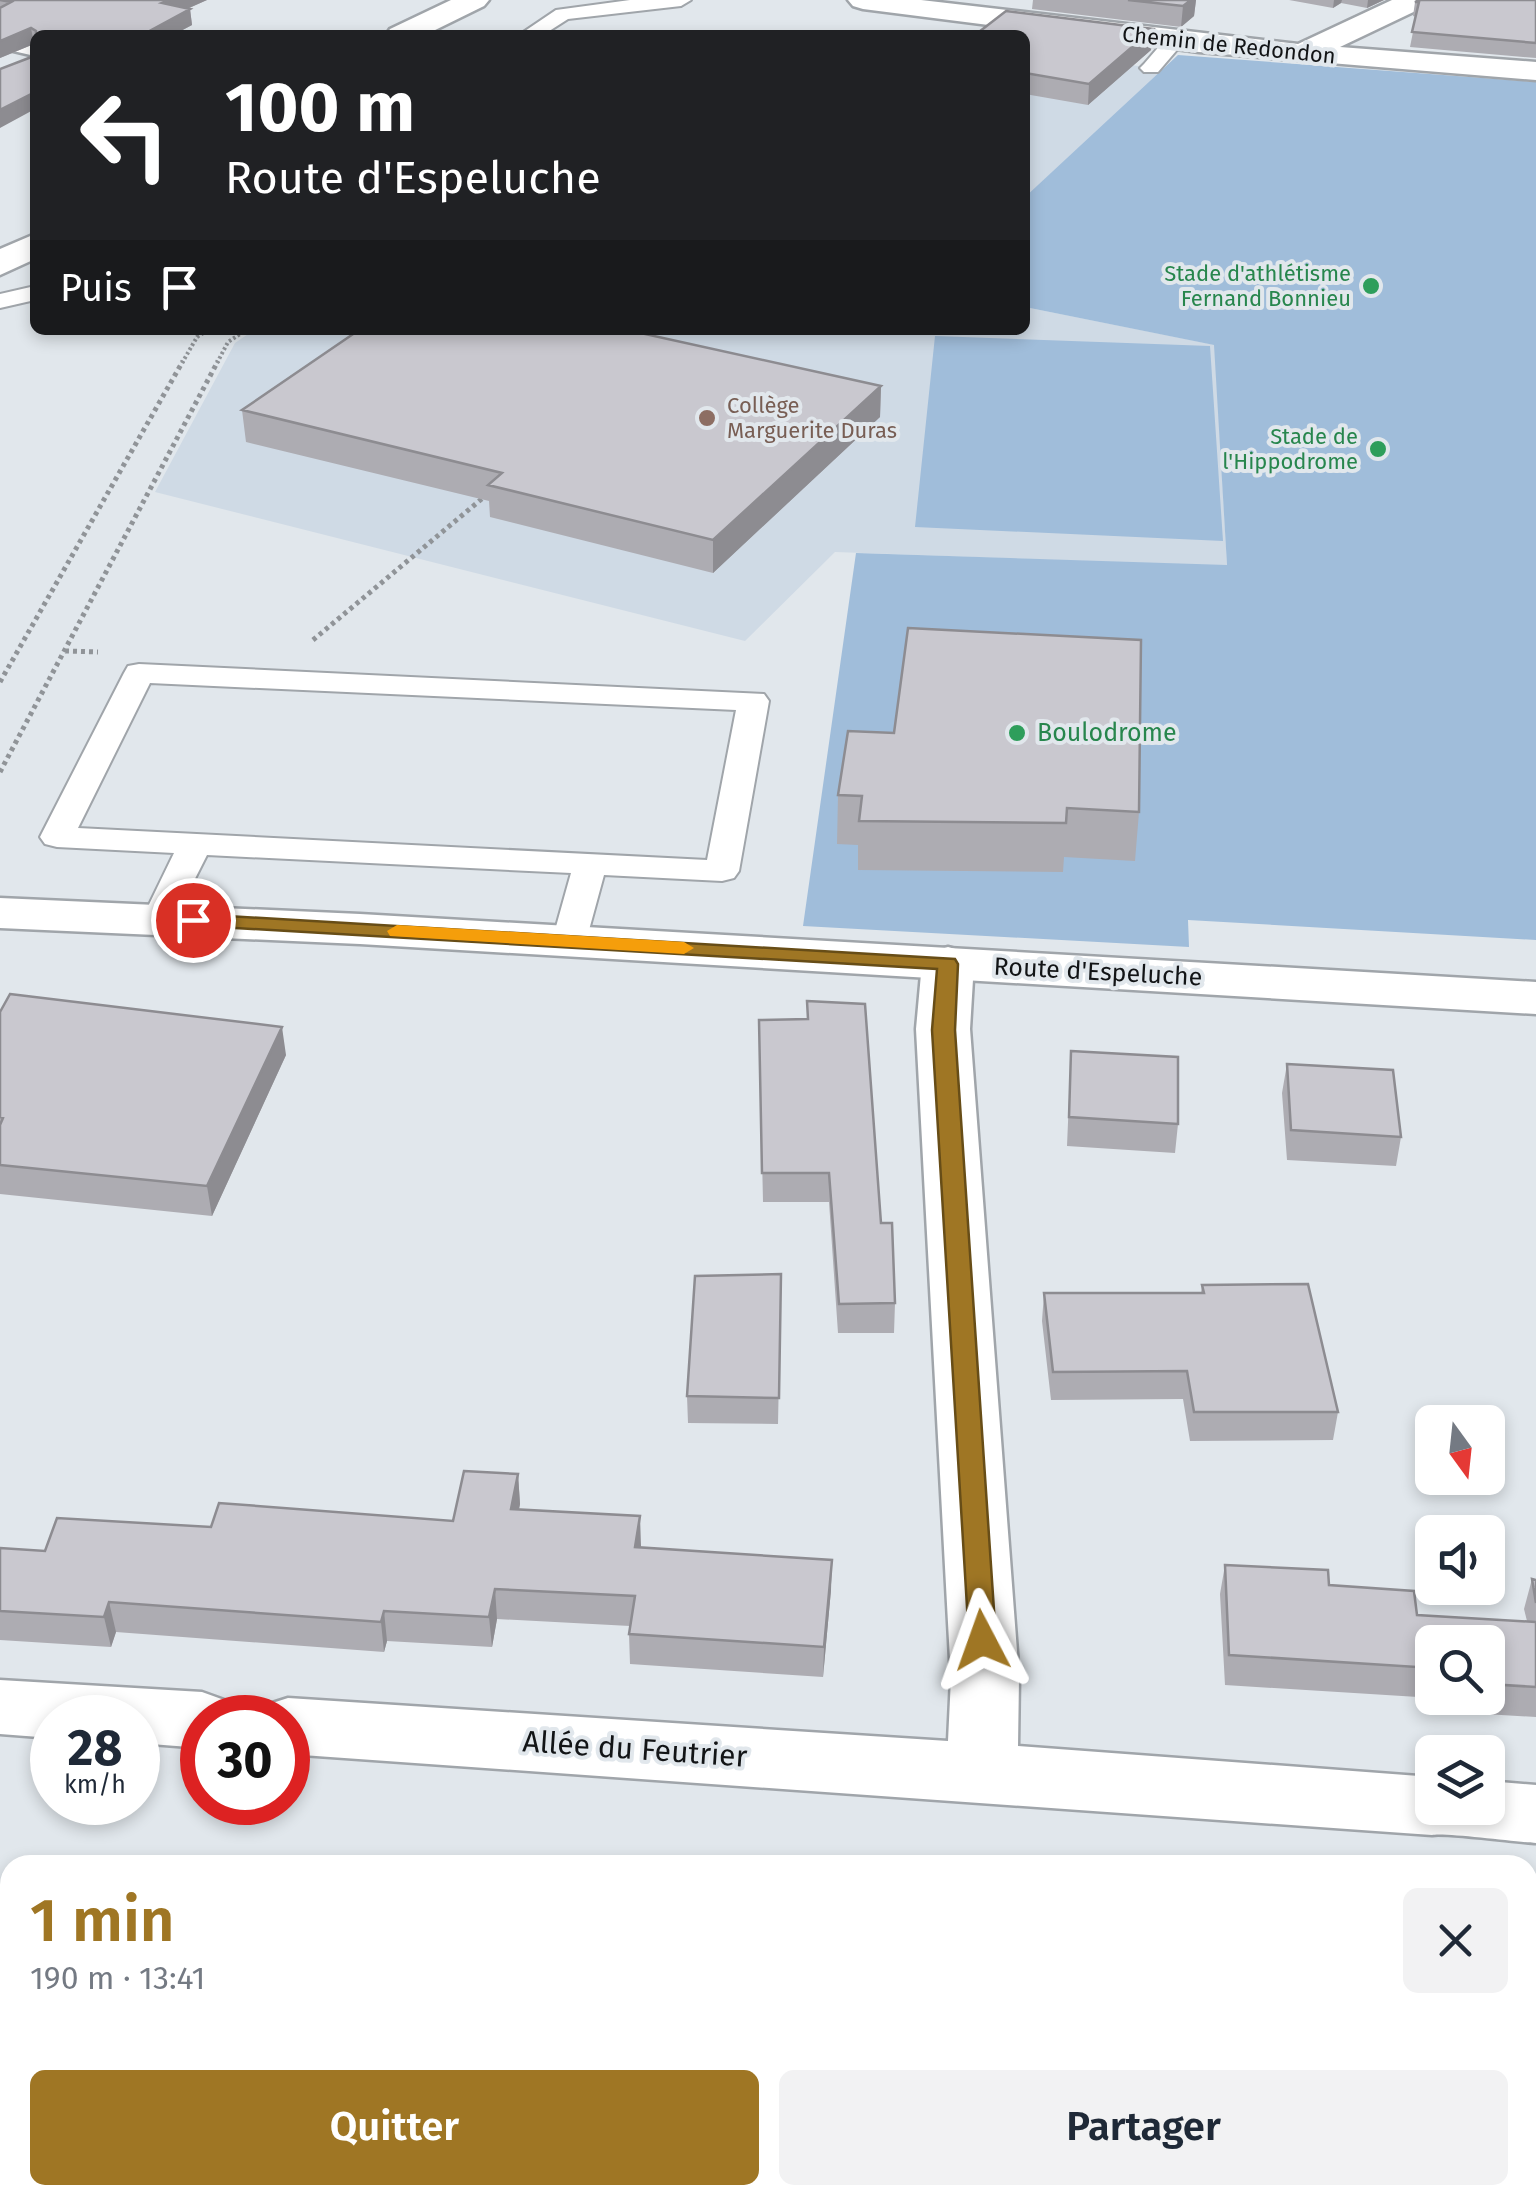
<!DOCTYPE html>
<html lang="fr">
<head>
<meta charset="utf-8">
<style>
  :root { --surface:#fff; --page:#f2f2f3; --text:#1f2937; --muted:#747a83; --accent:#9f7624 }
  body { margin:0; font-family:"Fira Sans",sans-serif; background:var(--page); color:var(--text); height:100vh; display:flex; flex-direction:column; font-size:38px; white-space:nowrap }
  * { box-sizing:border-box; margin:0 }
  p { font-size:32px; color:var(--muted) }
  .icon { flex:none; width:55px; height:55px; fill:none; stroke:currentColor; stroke-width:2; stroke-linecap:round; stroke-linejoin:round }
  .map { position:relative; flex:1; overflow:hidden }
  .sheet { position:absolute; left:0px; top:1855px; width:1538px; height:350px; display:flex; flex-direction:column; background:var(--surface); border-radius:30px 30px 0 0; box-shadow:0 5px 15px #0003 }
  .sheet>* { flex:none }
  .banner { position:absolute; left:30px; top:30px; width:1000px; height:305px; border-radius:15px; box-shadow:0 5px 15px #0003; background:#202124; color:#fff; overflow:hidden }
  .needle { width:65px; rotate:165deg }
  .fabs { position:absolute; left:1415px; top:1405px; display:grid; gap:20px }
  .fabs a { display:grid; place-items:center; width:90px; height:90px; border-radius:15px; background:var(--surface); box-shadow:0 5px 15px #0003; font-size:50px }
  .speed { position:absolute; left:30px; top:1695px; display:flex; gap:20px; font-size:50px; font-weight:700; text-align:center }
  .speed>* { display:grid; place-content:center; width:130px; height:130px; border-radius:50%; background:var(--surface); box-shadow:0 5px 15px #0003; line-height:1 }
  .speed small { font-size:25px; font-weight:400 }
  .speed .limit { border:15px solid #d22; background:#fff; color:#111 }
  .pin { position:absolute; display:grid; place-items:center; width:85px; height:85px; color:#fff; margin:-42px; border:5px solid #fff; border-radius:50%; box-shadow:0 2px 10px #0007 }
  .me { position:absolute; width:110px; margin:-55px; rotate:356deg; stroke-linejoin:round; filter:drop-shadow(0 0 8px #0008) }
  .turn { display:flex; align-items:center; gap:35px; height:210px; padding:0 30px; font-size:45px }
  .turn .icon { width:130px; height:130px; stroke-width:2.5 }
  .turn b { display:block; font-size:70px; line-height:85px }
  .then { display:flex; align-items:center; height:95px; padding:0 30px; background:#0003; gap:20px; font-size:38px }
  .round { display:grid; place-items:center; flex:none; width:105px; height:105px; border-radius:15px; background:var(--page) }
  .head { display:flex; align-items:center; justify-content:space-between; height:170px; padding:0 30px }
  h1 { font-size:60px; font-weight:600; line-height:75px; color:var(--accent) }
  .primary-button { display:flex; gap:20px; margin-top:auto; padding:20px 30px }
  .primary-button a { flex:1; height:115px; border-radius:15px; background:var(--accent); color:#fff; font-size:40px; font-weight:600; line-height:115px; text-align:center }
  .primary-button a+a { background:var(--page); color:var(--text) }
  .map>svg:first-child { display:block }
  .built { fill:#cfdae5 }
  .green { fill:#a0bdda }
  .lines { fill:none; stroke-linecap:round; stroke-linejoin:round }
  .lane-casing { stroke:#a0a5aa; stroke-width:4 }
  .street-casing { stroke:#a0a5aa; stroke-width:5 }
  .secondary-casing { stroke:#a0a5aa; stroke-width:5 }
  .path-far1 { stroke:#909498; stroke-width:4; stroke-dasharray:2.5 2.5; stroke-linecap:butt }
  .path { stroke:#909498; stroke-width:5; stroke-dasharray:4 4; stroke-linecap:butt }
  .lane { fill:#fff; fill-rule:evenodd }
  .street { fill:#fff; fill-rule:evenodd }
  .secondary { fill:#fff; fill-rule:evenodd }
  .wall { fill:#adacb2; fill-rule:evenodd }
  .shaded-wall { fill:#8d8c91 }
  .building { fill:#c9c8cf; stroke:#8d8c91; stroke-width:2.5 }
  .route { fill:#9f7624; stroke:#674d17; stroke-width:2.5 }
  .slow { fill:#f59e0b }
  .leisure-dot { fill:#2e9e5b; stroke:#e1e7ec; stroke-width:4 }
  .education-dot { fill:#8d6e63; stroke:#e1e7ec; stroke-width:4 }
  .labels { text-anchor:middle; dominant-baseline:central; stroke-width:8; stroke-linejoin:round; paint-order:stroke }
  .far-street-label { font-size:22px; fill:#121416; stroke:#e1e7ec }
  .far-leisure-label { font-size:22px; fill:#27864d; stroke:#e1e7ec; text-anchor:end }
  .far-education-label { font-size:22px; fill:#785e54; stroke:#e1e7ec; text-anchor:start }
  .leisure-label { font-size:25px; fill:#27864d; stroke:#e1e7ec; text-anchor:start }
  .street-label { font-size:25px; fill:#121416; stroke:#e1e7ec }
  .near-street-label { font-size:30px; fill:#121416; stroke:#e1e7ec }
</style>
</head>
<body>
<div class="map">
<svg width="1536" height="2205" viewBox="0 0 1536 2205">
  <rect width="100%" height="100%" fill="#e1e7ec"/>
  <path class="built" d="M1025,40L1112,62L1164,70L1025,197Z
    M1025,307L1215,345L1227,566L835,552L745,641L155,492L235,343L254,330H1025Z"/>
  <path class="green" d="M1178,55L1536,82V940L1188,920L1189,947L803,926L856,553L1227,565L1214,345L1025,307V197Z
    M935,336L1210,346L1223,541L915,527Z"/>
  <g class="lines">
    <g class="lane-casing">
      <path id="lane" d="M630,0H691L681,6L568,19L543,35H519L556,10Z
        M1175,34L1185,40L1182,44L1158,72H1144L1140,68L1144,64L1168,36Z
        M35,286V300L0,308V294Z
        M139,664L764,694L769,701L739,871L734,878L722,881L604,875L586,941L581,948L569,951L557,948L552,941L571,873L207,855L171,926L159,929L147,926L142,919L174,853L57,847L45,844L40,837L124,673L128,666ZM150,683L736,710L707,860L78,828Z"/>
    </g>
    <g class="street-casing">
      <path id="street" d="M848,0H921L1298,44L1392,0H1431L1426,6L1340,47L1536,62V80L1199,52L863,9L853,6Z
        M0,30L35,38V56L0,48Z
        M948,947L966,952L974,963L970,1029L1019,1678L1018,1746L1432,1777V1808H1488V1781L1536,1785V1843C1518,1842 1442,1832 1432,1835L288,1754V1718H258L263,1706L288,1698L948,1741L951,1678L916,1029L922,963L930,952Z
        M0,1680L202,1692L227,1701L235,1718H202V1748L138,1743V1718H52V1738L0,1734Z"/>
    </g>
    <g class="secondary-casing">
      <path id="secondary" d="M451,0H489L484,6L425,35H386L390,29Z
        M35,234V259L0,275V249Z
        M0,898L360,914L1536,982V1014L360,944L0,928Z"/>
    </g>
    <path class="path-far1" d="M182,363L197,337L208,330
      M217,363L228,342L246,330"/>
    <path class="path" d="M313,640L484,497
      M65,651L98,652
      M0,682L183,361
      M0,772L218,361"/>
    <use href="#lane" class="lane"/>
    <use href="#street" class="street"/>
    <use href="#secondary" class="secondary"/>
  </g>
  <path class="wall" d="M0,0H207L187,9H190L192,25L173,35H35V45L34,44L0,58Z
    M1033,0H1196L1194,16L1181,27L1032,9Z
    M1289,0H1384L1367,8L1341,3L1333,8Z
    M1536,0V58L1410,47L1416,17L1413,16L1415,2Z
    M1153,29L1151,50L1088,105L1025,94V35Z
    M359,330H658L651,335L881,386L880,417L713,573L490,517L489,501L246,442L242,410Z
    M838,795L1139,812L1135,861L1064,857L1063,872L858,870V845L837,844Z
    M807,1001L881,1223L895,1303L894,1333H838L829,1202H763L759,1020L807,1019Z
    M0,1012L286,1055L212,1216L0,1194Z
    M1071,1051L1178,1124L1175,1153L1067,1146Z
    M1287,1064L1401,1137L1396,1166L1287,1160L1282,1093Z
    M781,1274L778,1424L688,1423L687,1396Z
    M1202,1285L1338,1412L1333,1440L1190,1441L1183,1399L1051,1400L1042,1321L1044,1293H1201Z
    M518,1474L520,1504L519,1509L641,1548L831,1590L823,1677L630,1664L629,1634L630,1626L497,1619L492,1647L387,1641L384,1652L116,1632L111,1647L0,1640V1548L45,1551L211,1527L453,1521Z
    M1225,1565L1329,1585L1417,1615L1527,1621L1524,1609L1532,1579L1536,1580V1717L1468,1713L1466,1700L1225,1685L1220,1594ZM1432,1642H1488V1698H1432Z"/>
  <path class="shaded-wall" d="M170,0H207L164,19L162,3Z
    M1191,0H1196L1194,16L1181,27L1183,6Z
    M1334,0H1342L1341,3L1333,8Z
    M1368,0H1384L1367,8Z
    M190,9L192,25L173,35H142Z
    M31,28L34,44L0,58V41Z
    M1153,29L1151,50L1088,105L1089,84Z
    M35,92V109L0,128V110Z
    M620,330H658L621,359Z
    M881,386L880,417L713,573V540Z
    M282,1027L286,1055L212,1216L207,1186Z
    M518,1474L520,1504L513,1539L511,1509Z
    M640,1516L641,1546L636,1577L635,1547Z
    M832,1560L831,1590L823,1677L824,1647Z
    M495,1589L497,1619L492,1647L489,1617Z
    M109,1602L116,1632L111,1647L104,1617Z
    M384,1611L387,1641L384,1652L381,1622Z"/>
  <path class="building" d="M0,0H170L162,3L190,9L142,35H36V31L31,28L0,41V8L11,2Z
    M1128,0H1191L1183,6Z
    M1419,0H1536V43L1412,32L1419,2H1415Z
    M1006,11L1153,29L1089,84L1025,73V35H975Z
    M35,45V92L0,110V69L34,56Z
    M359,330H627L881,386L713,540L488,485L502,473L242,410Z
    M908,628L1141,640L1139,812L1067,808L1066,823L859,821L862,796L838,795L848,731L894,733Z
    M10,994L282,1027L207,1186L0,1165V1125L3,1118L0,1117V1012Z
    M807,1001L865,1004L881,1223H892L895,1303L839,1304L829,1173H762L759,1020L808,1019Z
    M1071,1051L1178,1057V1124L1069,1117Z
    M1287,1064L1393,1070L1401,1137L1291,1130Z
    M781,1274L779,1398L687,1396L695,1276Z
    M1308,1284L1338,1412H1194L1187,1371L1053,1372L1044,1293H1204L1202,1285Z
    M464,1471L518,1474L511,1509L640,1516L635,1547L832,1560L824,1647L629,1634L635,1596L495,1589L489,1617L384,1611L381,1622L109,1602L104,1617L0,1611V1548L45,1551L57,1518L211,1527L219,1503L453,1521Z
    M1225,1565L1328,1570L1329,1585L1414,1591L1417,1615L1536,1622V1687L1488,1684V1642H1432V1668L1229,1655Z
    M1532,1579L1536,1580V1603Z"/>
  <path class="route" d="M193,914L955,959L958,964L955,1030L996,1640L992,1647L982,1651L973,1647L969,1640L932,1030L937,969L185,925L182,920Z"/>
  <path class="slow" d="M397,925L684,942L694,948L684,954L390,936L387,931Z"/>
  <g class="leisure-dot">
    <circle cx="1371" cy="286" r="10"/>
    <circle cx="1378" cy="449" r="10"/>
    <circle cx="1017" cy="733" r="10"/>
  </g>
  <circle class="education-dot" cx="707" cy="418" r="10"/>
  <g class="labels">
    <g class="far-street-label">
      <text transform="translate(1229 45) rotate(6)">Chemin de Redondon</text>
    </g>
    <g class="far-leisure-label">
      <text x="1351" y="273">Stade d'athlétisme<tspan x="1351" dy="25">Fernand Bonnieu</tspan></text>
      <text x="1358" y="436">Stade de<tspan x="1358" dy="25">l'Hippodrome</tspan></text>
    </g>
    <g class="far-education-label">
      <text x="727" y="405">Collège<tspan x="727" dy="25">Marguerite Duras</tspan></text>
    </g>
    <g class="leisure-label">
      <text x="1037" y="733">Boulodrome</text>
    </g>
    <g class="street-label">
      <text transform="translate(1098 972) rotate(3)">Route d'Espeluche</text>
    </g>
    <g class="near-street-label">
      <text transform="translate(635 1749) rotate(4)">Allée du Feutrier</text>
    </g>
  </g>
</svg>
<div class="fabs">
<a><svg class="needle" viewBox="-14 -14 28 28"><path d="M0-13l5 13h-10z" fill="#e53935"/><path d="M0 13l5-13h-10z" fill="#747a83"/></svg></a>
<a><svg class="icon" aria-label="sound" viewBox="0 0 24 24"><path d="M4 9h4l5-4v14l-5-4H4zM17 9q2 3 0 6"/></svg></a>
<a><svg class="icon" aria-label="search" viewBox="0 0 24 24"><circle cx="10" cy="10" r="6"/><path d="M15 15l6 6"/></svg></a>
<a><svg class="icon" aria-label="layers" viewBox="0 0 24 24"><path d="M12 4l9 5-9 5-9-5zM3 14l9 5 9-5"/></svg></a>
</div>
<div class="speed"><div>28<small>km/h</small></div><div class="limit">30</div></div>
<div class="pin" style="left:193px;top:920px;background:#d93025"><svg class="icon" aria-label="arrive" viewBox="0 0 24 24"><path d="M6 21V4h12l-3 4 3 4H6"/></svg></div>
<svg class="me" style="left:982px;top:1640px" viewBox="-20 -20 40 40"><path d="M0-17L14 15 0 8-14 15z" fill="#9f7624" stroke="#fff" stroke-width="4"/></svg>
<div class="banner">
<div class="turn"><svg class="icon" aria-label="left" viewBox="0 0 24 24"><path d="M17 20v-9H6M10 6l-5 5 5 5"/></svg><div><b>100 m</b>Route d'Espeluche</div></div>
<div class="then">Puis<svg class="icon" aria-label="arrive" viewBox="0 0 24 24"><path d="M6 21V4h12l-3 4 3 4H6"/></svg></div>
</div>
<section class="sheet">
<div class="head"><div><h1>1 min</h1><p>190 m · 13:41</p></div><a class="round"><svg class="icon" aria-label="close" viewBox="0 0 24 24"><path d="M6 6l12 12M18 6L6 18"/></svg></a></div>
<div class="primary-button"><a>Quitter</a><a>Partager</a></div>
</section>
</div>
</body>
</html>
